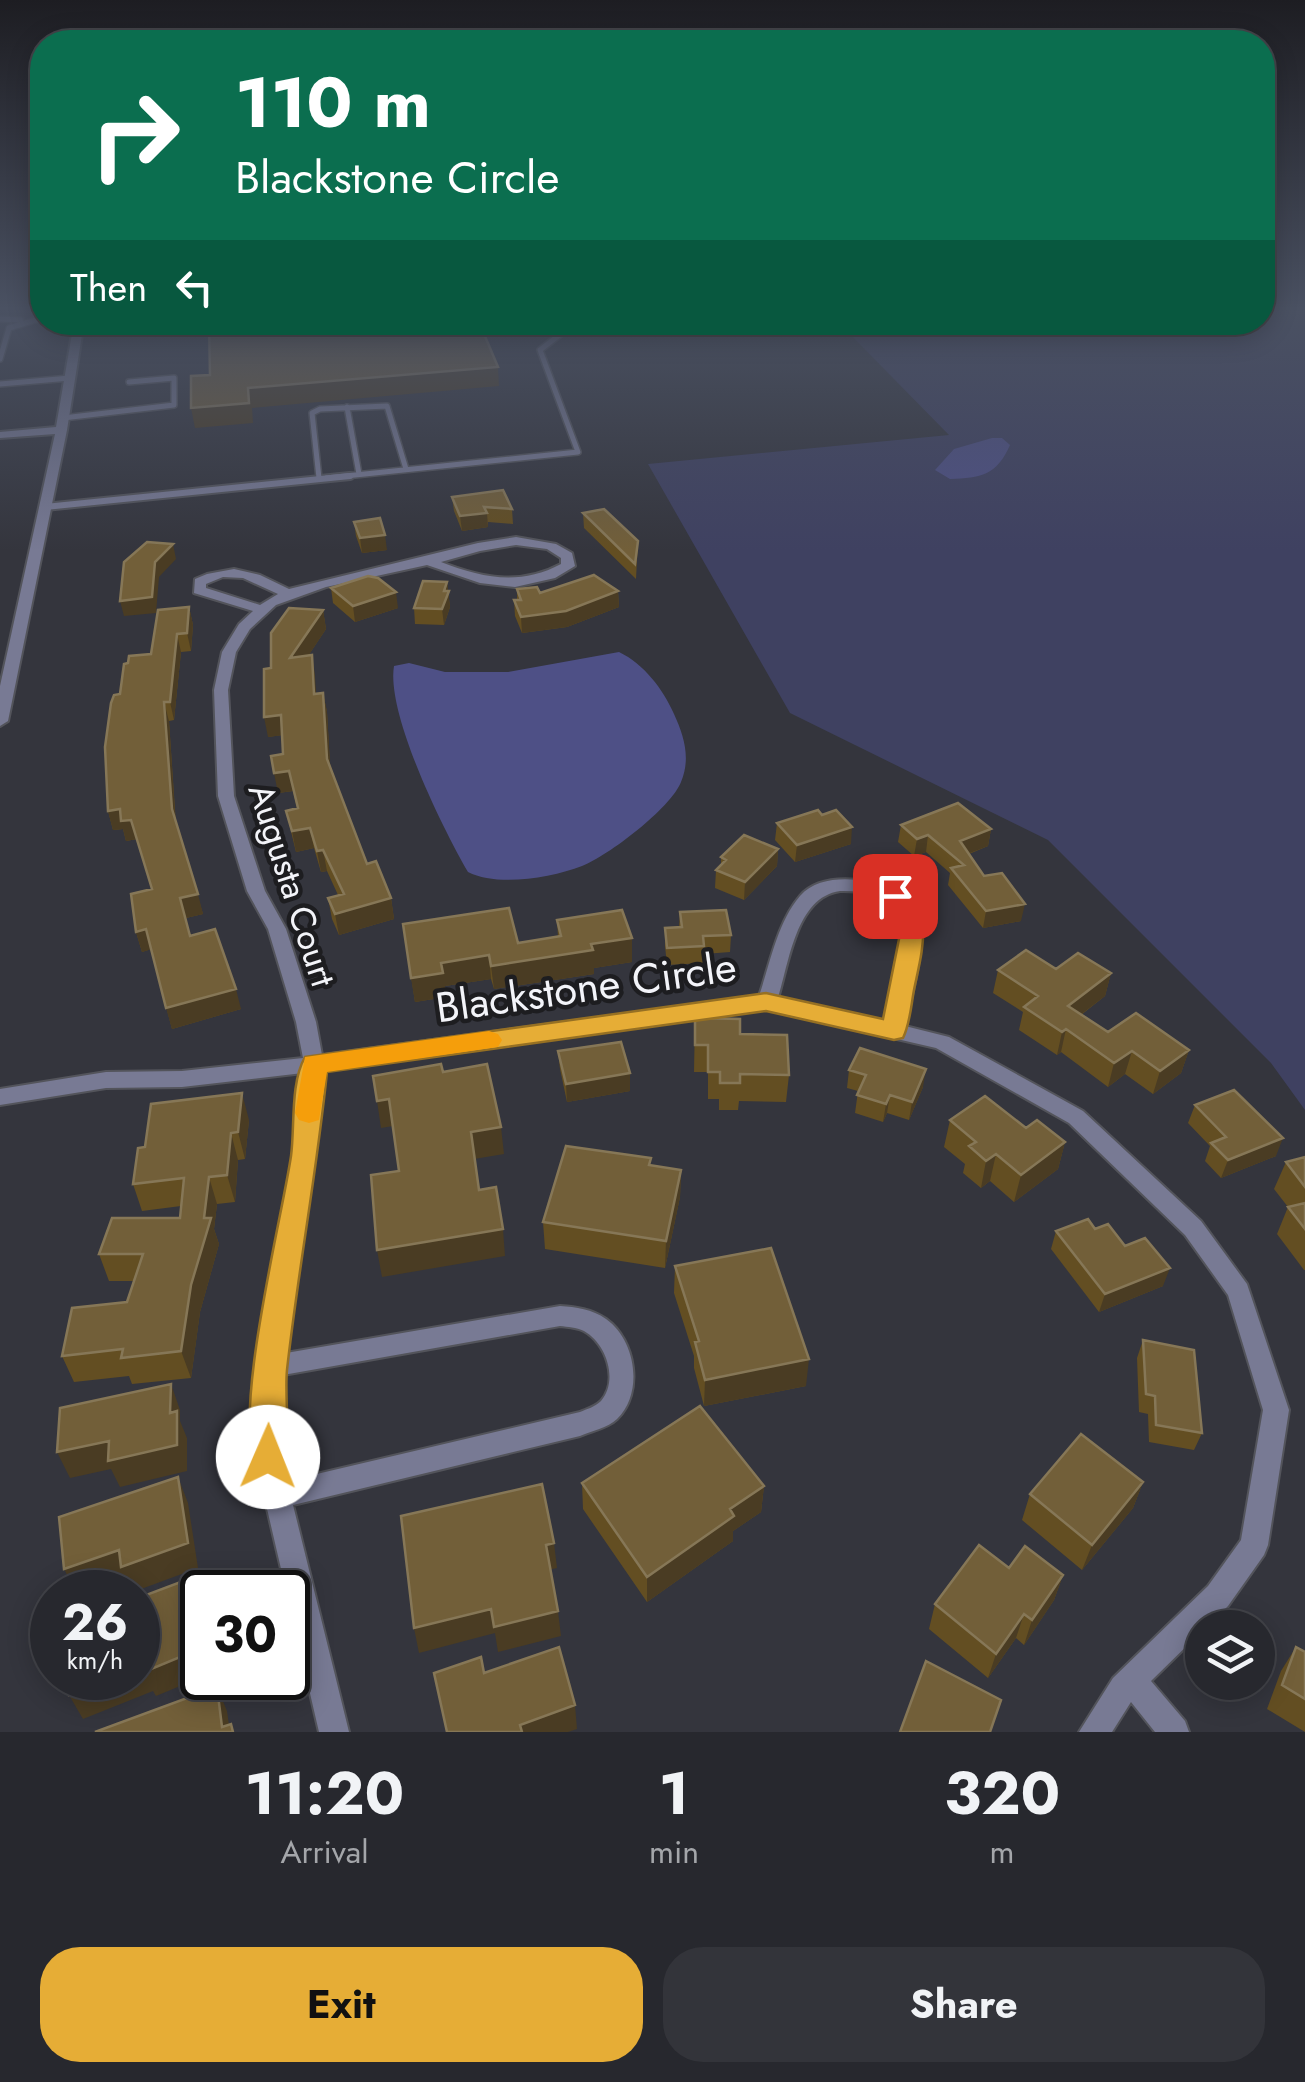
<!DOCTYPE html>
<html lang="en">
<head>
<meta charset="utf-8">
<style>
  :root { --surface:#27282e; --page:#33343a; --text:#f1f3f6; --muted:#a4a6aa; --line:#43444a; --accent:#e6ad36 }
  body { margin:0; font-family:Jost,sans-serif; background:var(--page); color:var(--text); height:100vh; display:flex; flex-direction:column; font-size:38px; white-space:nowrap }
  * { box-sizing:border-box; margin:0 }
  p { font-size:32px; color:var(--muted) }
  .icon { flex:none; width:55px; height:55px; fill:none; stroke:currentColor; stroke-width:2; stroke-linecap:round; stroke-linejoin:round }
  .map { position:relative; height:1732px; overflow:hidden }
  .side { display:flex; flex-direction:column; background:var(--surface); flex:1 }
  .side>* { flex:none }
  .banner { position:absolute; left:30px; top:30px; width:1245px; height:305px; border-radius:40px; box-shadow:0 5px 25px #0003,0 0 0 2px var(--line); background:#0b6e4f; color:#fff; overflow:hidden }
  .fabs { position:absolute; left:1185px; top:1610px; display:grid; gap:20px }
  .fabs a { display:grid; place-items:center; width:90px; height:90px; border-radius:50%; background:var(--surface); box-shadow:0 5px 25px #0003,0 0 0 2px var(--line); font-size:50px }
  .speed { position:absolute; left:30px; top:1570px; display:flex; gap:20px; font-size:50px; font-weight:700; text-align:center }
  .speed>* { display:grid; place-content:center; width:130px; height:130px; border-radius:50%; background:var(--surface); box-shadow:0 5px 25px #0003,0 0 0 2px var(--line); line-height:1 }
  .speed small { font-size:25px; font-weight:400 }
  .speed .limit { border:5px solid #111; border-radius:15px; background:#fff; color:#111 }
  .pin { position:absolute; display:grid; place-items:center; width:85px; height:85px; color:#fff; margin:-42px; border-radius:20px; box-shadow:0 5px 15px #0006 }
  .me { position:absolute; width:110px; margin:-55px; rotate:1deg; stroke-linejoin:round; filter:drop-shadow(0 0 8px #0008) }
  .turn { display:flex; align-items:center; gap:35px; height:210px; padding:0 40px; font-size:45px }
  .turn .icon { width:130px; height:130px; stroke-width:2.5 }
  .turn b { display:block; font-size:70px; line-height:85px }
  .then { display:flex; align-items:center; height:95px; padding:0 40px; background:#0003; gap:20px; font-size:38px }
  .eta { display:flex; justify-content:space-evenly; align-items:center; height:170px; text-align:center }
  .eta b { font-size:60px; font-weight:700; line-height:70px }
  .cta { display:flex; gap:20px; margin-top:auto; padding:20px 40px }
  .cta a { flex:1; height:115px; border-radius:40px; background:var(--accent); color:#111; font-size:40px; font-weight:700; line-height:115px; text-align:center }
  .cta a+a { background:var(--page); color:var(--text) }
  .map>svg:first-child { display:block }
  .green { fill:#3f4161 }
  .water { fill:#4e5086 }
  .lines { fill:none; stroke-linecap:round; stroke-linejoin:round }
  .service-far1-casing { stroke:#53545b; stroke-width:8 }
  .service-casing { stroke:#53545b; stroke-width:10 }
  .minor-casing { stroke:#53545b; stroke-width:4 }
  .service-far1 { stroke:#787a94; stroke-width:5 }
  .service { stroke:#787a94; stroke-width:6 }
  .minor { fill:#787a94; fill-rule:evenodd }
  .wall { fill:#634e22 }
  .shaded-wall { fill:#4a3c23 }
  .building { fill:#725f39; stroke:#867757; stroke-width:2.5 }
  .route { fill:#e6ad36; stroke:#967023; stroke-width:2.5 }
  .slow { fill:#f59e0b }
  .labels { text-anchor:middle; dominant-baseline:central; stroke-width:9; stroke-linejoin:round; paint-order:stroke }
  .street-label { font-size:35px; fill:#f3f4f9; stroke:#1d1d20 }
  .near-street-label { font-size:42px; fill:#f3f4f9; stroke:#1d1d20 }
</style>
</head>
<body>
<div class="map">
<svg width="1305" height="1732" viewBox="0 0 1305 1732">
  <rect width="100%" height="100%" fill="#34353d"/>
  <path class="green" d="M1263,308H1305V1110L1271,1063L1048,840L790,713L648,464L949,435L839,323L1262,322Z"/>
  <path class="water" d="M992,438H1002L1010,445C997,475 981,478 950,479L935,470L954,449Z
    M619,652C644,664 663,689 674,714C684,736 691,758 681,782C671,808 608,856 582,866C551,878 497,887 468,872C443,829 386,714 394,666L409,663L445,672H508Z"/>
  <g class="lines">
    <g class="service-far1-casing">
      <path id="service-far1" d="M0,319L21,320
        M78,327L140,322
        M0,359L9,328L42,318
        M0,384L70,378
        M347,407L359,474
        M63,418L174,405V378L129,382
        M319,478L312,413L320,409L387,406L406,469
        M326,478L578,452L540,350L562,333L558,322"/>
    </g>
    <g class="service-casing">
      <path id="service" d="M45,507L350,476"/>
    </g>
    <g class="minor-casing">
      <path id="minor" d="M74,322H84L67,430L8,721L0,726V686L55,434L0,438V432L56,427Z
        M516,537L556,544L572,553L575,566L555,578L515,587L480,583L427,565L326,587L276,605L250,629L236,652L228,690L234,796L265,891L286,929L316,1022L322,1055L759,996C770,964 777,923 800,896C814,880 837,878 858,880C947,889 918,965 905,1026L949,1037L1083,1111L1201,1221L1247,1284L1289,1410L1268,1545L1264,1555L1228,1606L1206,1628H1202V1631L1151,1681L1185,1721L1189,1732H1155L1131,1702L1112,1732H1079L1113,1678L1208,1586L1241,1540L1263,1410L1228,1295L1185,1235L1069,1123L936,1048L767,1009L324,1070C314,1165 296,1258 286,1353L560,1306C576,1307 592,1309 606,1319C636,1340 644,1393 617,1419C608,1428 591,1431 580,1436L293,1505L349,1732H319L255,1457L256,1389L270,1276L293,1158L303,1073L182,1087L106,1088L0,1105V1089L106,1072L182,1071L303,1058L296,1022L268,929L247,891L218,796L214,690L222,652L239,624L253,611L194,593L195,579L207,574L234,569L260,575L289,589L478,543ZM516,545L547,549L561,558V564C520,586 482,578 441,562L480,551ZM223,577L243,578L278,594L260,605L206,588V584ZM840,891C930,889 899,965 886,1022L778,998C789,963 796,897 840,891ZM560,1326C568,1327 576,1327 584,1331C606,1343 619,1380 601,1401C595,1407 587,1409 580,1412L287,1481L281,1457L283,1375Z"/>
    </g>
    <use href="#service-far1" class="service-far1"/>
    <use href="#service" class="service"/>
    <use href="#minor" class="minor"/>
  </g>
  <path class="wall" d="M452,497L512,509L513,524L488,522V527L462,531L454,511Z
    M583,513L638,541L636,579L584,528Z
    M354,522L387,550L362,553L356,536Z
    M447,582L450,607L444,625L415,624L414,608Z
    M331,588L398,608L355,622L333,603Z
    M517,589L540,593L618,591L619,607L567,627L522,633L515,616L514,600H517Z
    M189,607L193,625L191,651L181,652L174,720L169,721L176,824L203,914L186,918L190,936L241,1009L172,1029L151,949L142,952L136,932L152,889L137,839L126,841L123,829L113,830L108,811L120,694L128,663L151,654Z
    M323,610L326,629L308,656L312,655L316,694L323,693L327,712L330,765L367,864L391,898L394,919L339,935L332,919L328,898L338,895L327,871L321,872L314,848L296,852L286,811L297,808L293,791L278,793L283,754L282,735L268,737Z
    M822,815L851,844L795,862L775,840L777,823Z
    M901,825L991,829L988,846L969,854L984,876L1021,921L983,928L948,885L950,873L926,852L914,856L898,842Z
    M778,849L777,866L744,900L715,888L716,870L721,865V857Z
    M680,912L731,935L730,952L704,954V963L667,965L665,946V928L679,927Z
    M557,920L632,962L594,968V974L494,989L491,979L445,986L446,997L415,1002L403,924L518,943L558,937Z
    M1056,969L1111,973L1105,996L1081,1015L1108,1032L1189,1050L1181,1073L1153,1094L1125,1074L1108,1087L1061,1052L1057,1055L1019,1030L1023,1012L993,993L998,970Z
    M695,1018L740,1034L789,1075L786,1102L739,1101L738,1110H719V1099H708V1072H694Z
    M558,1052L630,1073V1091L567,1102L560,1069Z
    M849,1070L923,1087L909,1120L887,1113L883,1122L855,1113L858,1091L847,1088Z
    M1195,1105L1276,1156L1221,1178L1205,1161L1210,1146L1188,1123Z
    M249,1120L245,1159L238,1160L235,1202L217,1204L214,1229L219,1244L200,1312L191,1378L132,1384L129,1376L74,1382L62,1356L127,1302L134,1281H109L99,1254L180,1218L181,1206L142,1211L133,1184L145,1147Z
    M950,1120L1026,1128L1065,1142L1058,1169L1014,1202L990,1181L981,1188L963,1173L965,1164L944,1147Z
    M1305,1157V1270H1304L1277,1234L1288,1207L1274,1189L1286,1162Z
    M651,1166L681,1170L680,1197L665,1268L545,1249L543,1222Z
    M1095,1229L1125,1246L1163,1286L1099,1312L1051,1249L1056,1231Z
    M675,1266L806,1386L704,1406L694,1368V1356L674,1293Z
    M1143,1340L1202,1433L1194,1450L1149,1442L1148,1414L1139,1412L1137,1358Z
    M1143,1482L1133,1508L1082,1570L1022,1520L1030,1494Z
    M582,1483L764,1486L761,1512L733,1531V1541L647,1602L583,1509Z
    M1009,1568L1063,1575L1054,1600L1024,1645L1016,1638L988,1678L929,1629L935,1604Z
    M1296,1647L1305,1652V1732L1267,1709L1281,1671Z"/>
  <path class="shaded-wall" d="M498,367L499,386L252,408L253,423L195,428L191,408L248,388Z
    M487,513L488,527L462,531L460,516Z
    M385,535L387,550L362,553L360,538Z
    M173,544L176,559L159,577L156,613L124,616L120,601Z
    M447,582L450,607L444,625L442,609L444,591Z
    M618,591L619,607L567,627L522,633L521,617Z
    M396,592L398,608L355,622L353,606Z
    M189,607L193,625L191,651L187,633Z
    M323,610L326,629L294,677L290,658Z
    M177,634L181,652L174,720L170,702Z
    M312,655L315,675L317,714L314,694Z
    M323,693L327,712L331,779L327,759Z
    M164,702L169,721L176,828L172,809Z
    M281,715L284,735L268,737L264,717Z
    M289,771L293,791L278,793L274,773Z
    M120,809L131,820L137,839L126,841L123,829L113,830L108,811Z
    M852,827L851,844L795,862L797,845Z
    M310,828L314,848L296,852L292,831Z
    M991,829L988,846L957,858L960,841Z
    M928,835L926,852L914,856L917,839Z
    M778,849L777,866L744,900L745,882Z
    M323,850L327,871L321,872L317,851Z
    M198,894L203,914L186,918L180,898Z
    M391,898L394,919L339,935L335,914Z
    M1025,904L1021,921L983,928L986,911Z
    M146,929L152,949L142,952L136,932Z
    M632,938V962L594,968V974L494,989L491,966L591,944Z
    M489,955L491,979L445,986L446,997L415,1002L411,978L441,963Z
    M1111,973L1105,996L1062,1029L1068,1006Z
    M236,989L241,1009L172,1029L166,1008Z
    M1066,1029L1061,1052L1057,1055L1062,1032Z
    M1189,1050L1181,1073L1153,1094L1160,1071Z
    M1132,1051L1125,1074L1108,1087L1114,1063Z
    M926,1069L923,1087L909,1120L912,1102Z
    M630,1073V1091L567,1102L566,1084Z
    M242,1093L249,1120L245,1159L238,1132Z
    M890,1095L887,1113L883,1122L886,1104Z
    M389,1099L393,1126L381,1128L377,1101Z
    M501,1127L504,1154L474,1159L471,1132Z
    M231,1133L238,1160L235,1202L227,1175Z
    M1283,1138L1276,1156L1221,1178L1228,1160Z
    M1065,1142L1058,1169L1014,1202L1021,1175Z
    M996,1154L990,1181L981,1188L986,1161Z
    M681,1170L680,1197L665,1268L666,1241Z
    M209,1177L217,1204L214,1229L219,1244L200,1312L191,1378L181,1351L191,1285L204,1218Z
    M503,1229L505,1256L382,1277L377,1250Z
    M1170,1268L1163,1286L1099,1312L1105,1294Z
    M809,1359L806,1386L704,1406L705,1380Z
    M171,1384L180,1410V1421L187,1438V1471L120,1487L111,1469L70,1478L57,1452L109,1441L170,1413Z
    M178,1477L188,1503L198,1568L133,1592L126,1577L82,1592H76L64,1569Z
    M1143,1482L1133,1508L1082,1570L1092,1545Z
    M764,1486L761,1512L733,1531V1541L647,1602V1577L730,1509Z
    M554,1543L557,1568L548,1570L546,1545Z
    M1063,1575L1054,1600L1024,1645L1032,1620Z
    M491,1609L495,1633L419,1653L414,1628Z
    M558,1611L561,1636L498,1652L494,1627Z
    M1024,1614L1016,1638L988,1678L996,1654Z
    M202,1648V1677L156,1696L153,1691L83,1719L69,1695L113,1678H138V1668Z
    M217,1687L227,1711L230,1732L222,1727Z
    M575,1705L577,1729L568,1732H521L520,1725Z"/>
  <path class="building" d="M209,322H479L498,367L248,388L249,403L191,408V376L210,375Z
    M503,490L512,509L484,507L487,513L460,516L452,497Z
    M604,509L638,541L635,564L583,513Z
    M380,518L385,535L360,538L354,522Z
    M147,542L173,544L155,562L152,597L120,601L124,562Z
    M594,575L618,591L566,611L521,617L514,600H521L517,589L537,587L540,593Z
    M368,576L378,578L396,592L353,606L331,588Z
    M423,581L447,582L444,591H449L442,609L414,608Z
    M189,607L187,633L177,634L170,702H164L172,809L198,894L180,898L190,936L215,929L236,989L166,1008L146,929L136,932L131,894L152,889L131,820L121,821L120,809L108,811L105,747L111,703L114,695L120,694L124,664L128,663L129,656L151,654L158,610Z
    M289,608L323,610L290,658L312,655L314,694L323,693L327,759L367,864L376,861L391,898L335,914L328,898L344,894L323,850L317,851L310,828L292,831L286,811L298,808L289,771L274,773L271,756L283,754L281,715L264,717V669L271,668V633Z
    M958,803L991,829L960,841L984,876L1002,873L1025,904L986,911L951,868L964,865L928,835L917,839L901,825Z
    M818,810L822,815L836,810L852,827L797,845L777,823Z
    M744,835L778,849L745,882L716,870L726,860L721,857Z
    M509,908L518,943L561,936L557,920L622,910L632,938L591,944L593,950L491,966L489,955L441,963L443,973L411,978L403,924Z
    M726,910L731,935L703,936L704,946L667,948L665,928L682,927L680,912Z
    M1026,950L1056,969L1078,953L1111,973L1068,1006L1108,1032L1136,1013L1189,1050L1160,1071L1132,1051L1114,1063L1066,1029L1062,1032L1024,1007L1038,996L998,970Z
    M695,1018L740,1019V1034L787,1035L789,1075L740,1074V1083H720V1072H708V1045H695Z
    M621,1042L630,1073L566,1084L558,1051Z
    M860,1048L926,1069L912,1102L890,1095L886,1104L857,1095L866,1075L849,1070Z
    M441,1064L443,1072L487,1064L501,1127L471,1132L479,1190L496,1187L503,1229L377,1250L371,1175L399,1171L389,1099L377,1101L373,1076Z
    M1234,1090L1283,1138L1228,1160L1211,1143L1226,1137L1195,1105Z
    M242,1093L238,1132L231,1133L227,1175L209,1177L204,1218H211L191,1285L181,1351L121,1358L123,1349L62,1356L72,1308L127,1302L143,1254H99L112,1218H180L184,1178L133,1184L138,1148L145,1147L151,1104Z
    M985,1096L1026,1128L1037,1120L1065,1142L1021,1175L996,1154L986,1161L969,1146L976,1142L950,1120Z
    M566,1146L651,1158L649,1165L681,1170L666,1241L543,1222Z
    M1305,1157V1187L1286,1162Z
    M1305,1203V1229L1288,1207Z
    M1088,1219L1095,1229L1108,1224L1125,1246L1145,1238L1170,1268L1105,1294L1056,1231Z
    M771,1248L809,1359L705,1380L695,1342L699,1341L675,1266Z
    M1143,1340L1194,1350L1202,1433L1156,1425L1155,1396L1146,1394Z
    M171,1384L170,1413L177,1411V1445L108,1461L109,1441L57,1452L60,1408Z
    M700,1406L764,1486L730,1509L734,1516L647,1577L582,1483Z
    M1081,1434L1143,1482L1092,1545L1030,1494Z
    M178,1477L188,1543L121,1567L119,1550L64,1569L59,1517Z
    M542,1484L554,1543L546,1545L558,1611L494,1627L491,1609L414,1628L401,1516Z
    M979,1545L1009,1568L1025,1546L1063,1575L1032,1620L1024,1614L996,1654L935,1604Z
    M202,1574L205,1592H202V1648L144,1672L143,1666L138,1668V1598Z
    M559,1647L575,1705L520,1725L522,1732H447L434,1673L481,1657L484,1673Z
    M1296,1647L1305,1652V1699L1282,1685Z
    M926,1661L1001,1700L990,1732H900Z
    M67,1678H113L69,1695Z
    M217,1687L222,1727L231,1724L233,1732H95Z"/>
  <linearGradient id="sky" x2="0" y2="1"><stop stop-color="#1d1d22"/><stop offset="0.56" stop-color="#4a5162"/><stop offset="1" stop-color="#4a5162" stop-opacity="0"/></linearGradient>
  <rect width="1305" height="551" fill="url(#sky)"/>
  <path class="route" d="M895,888C939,900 920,959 914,990C911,1006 910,1024 903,1038L894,1040L766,1011L327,1072C317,1172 298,1270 287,1370C284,1401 293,1440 280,1469L268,1473L256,1469C232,1413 281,1223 291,1156C295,1127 290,1083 305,1057L766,993L883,1019L900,934L897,913L884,896Z"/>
  <path class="slow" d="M489,1031L498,1034L502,1040L498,1047L327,1072L319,1120L309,1123L299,1120L295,1113L305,1057Z"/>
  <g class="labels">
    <g class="street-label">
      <text transform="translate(292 885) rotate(72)">Augusta Court</text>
    </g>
    <g class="near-street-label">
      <text transform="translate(586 987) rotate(-8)">Blackstone Circle</text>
    </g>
  </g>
</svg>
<div class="fabs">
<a><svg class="icon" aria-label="layers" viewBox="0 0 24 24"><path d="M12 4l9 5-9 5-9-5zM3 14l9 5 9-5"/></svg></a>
</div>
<div class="speed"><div>26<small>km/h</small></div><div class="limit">30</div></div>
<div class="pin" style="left:895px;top:896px;background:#d93025"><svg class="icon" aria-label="arrive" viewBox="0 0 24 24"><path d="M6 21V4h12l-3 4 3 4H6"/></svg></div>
<svg class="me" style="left:268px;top:1457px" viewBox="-20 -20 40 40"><circle r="19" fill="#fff"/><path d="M0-13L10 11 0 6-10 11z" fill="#e6ad36"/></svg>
<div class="banner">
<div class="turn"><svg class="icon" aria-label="right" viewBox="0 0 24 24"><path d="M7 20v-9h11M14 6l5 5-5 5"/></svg><div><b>110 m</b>Blackstone Circle</div></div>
<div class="then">Then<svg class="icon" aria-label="left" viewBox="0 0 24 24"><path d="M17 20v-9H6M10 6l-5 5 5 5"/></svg></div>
</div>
</div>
<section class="side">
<div class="eta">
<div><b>11:20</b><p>Arrival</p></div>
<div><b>1</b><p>min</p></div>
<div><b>320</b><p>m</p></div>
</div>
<div class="cta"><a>Exit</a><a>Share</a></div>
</section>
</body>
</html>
